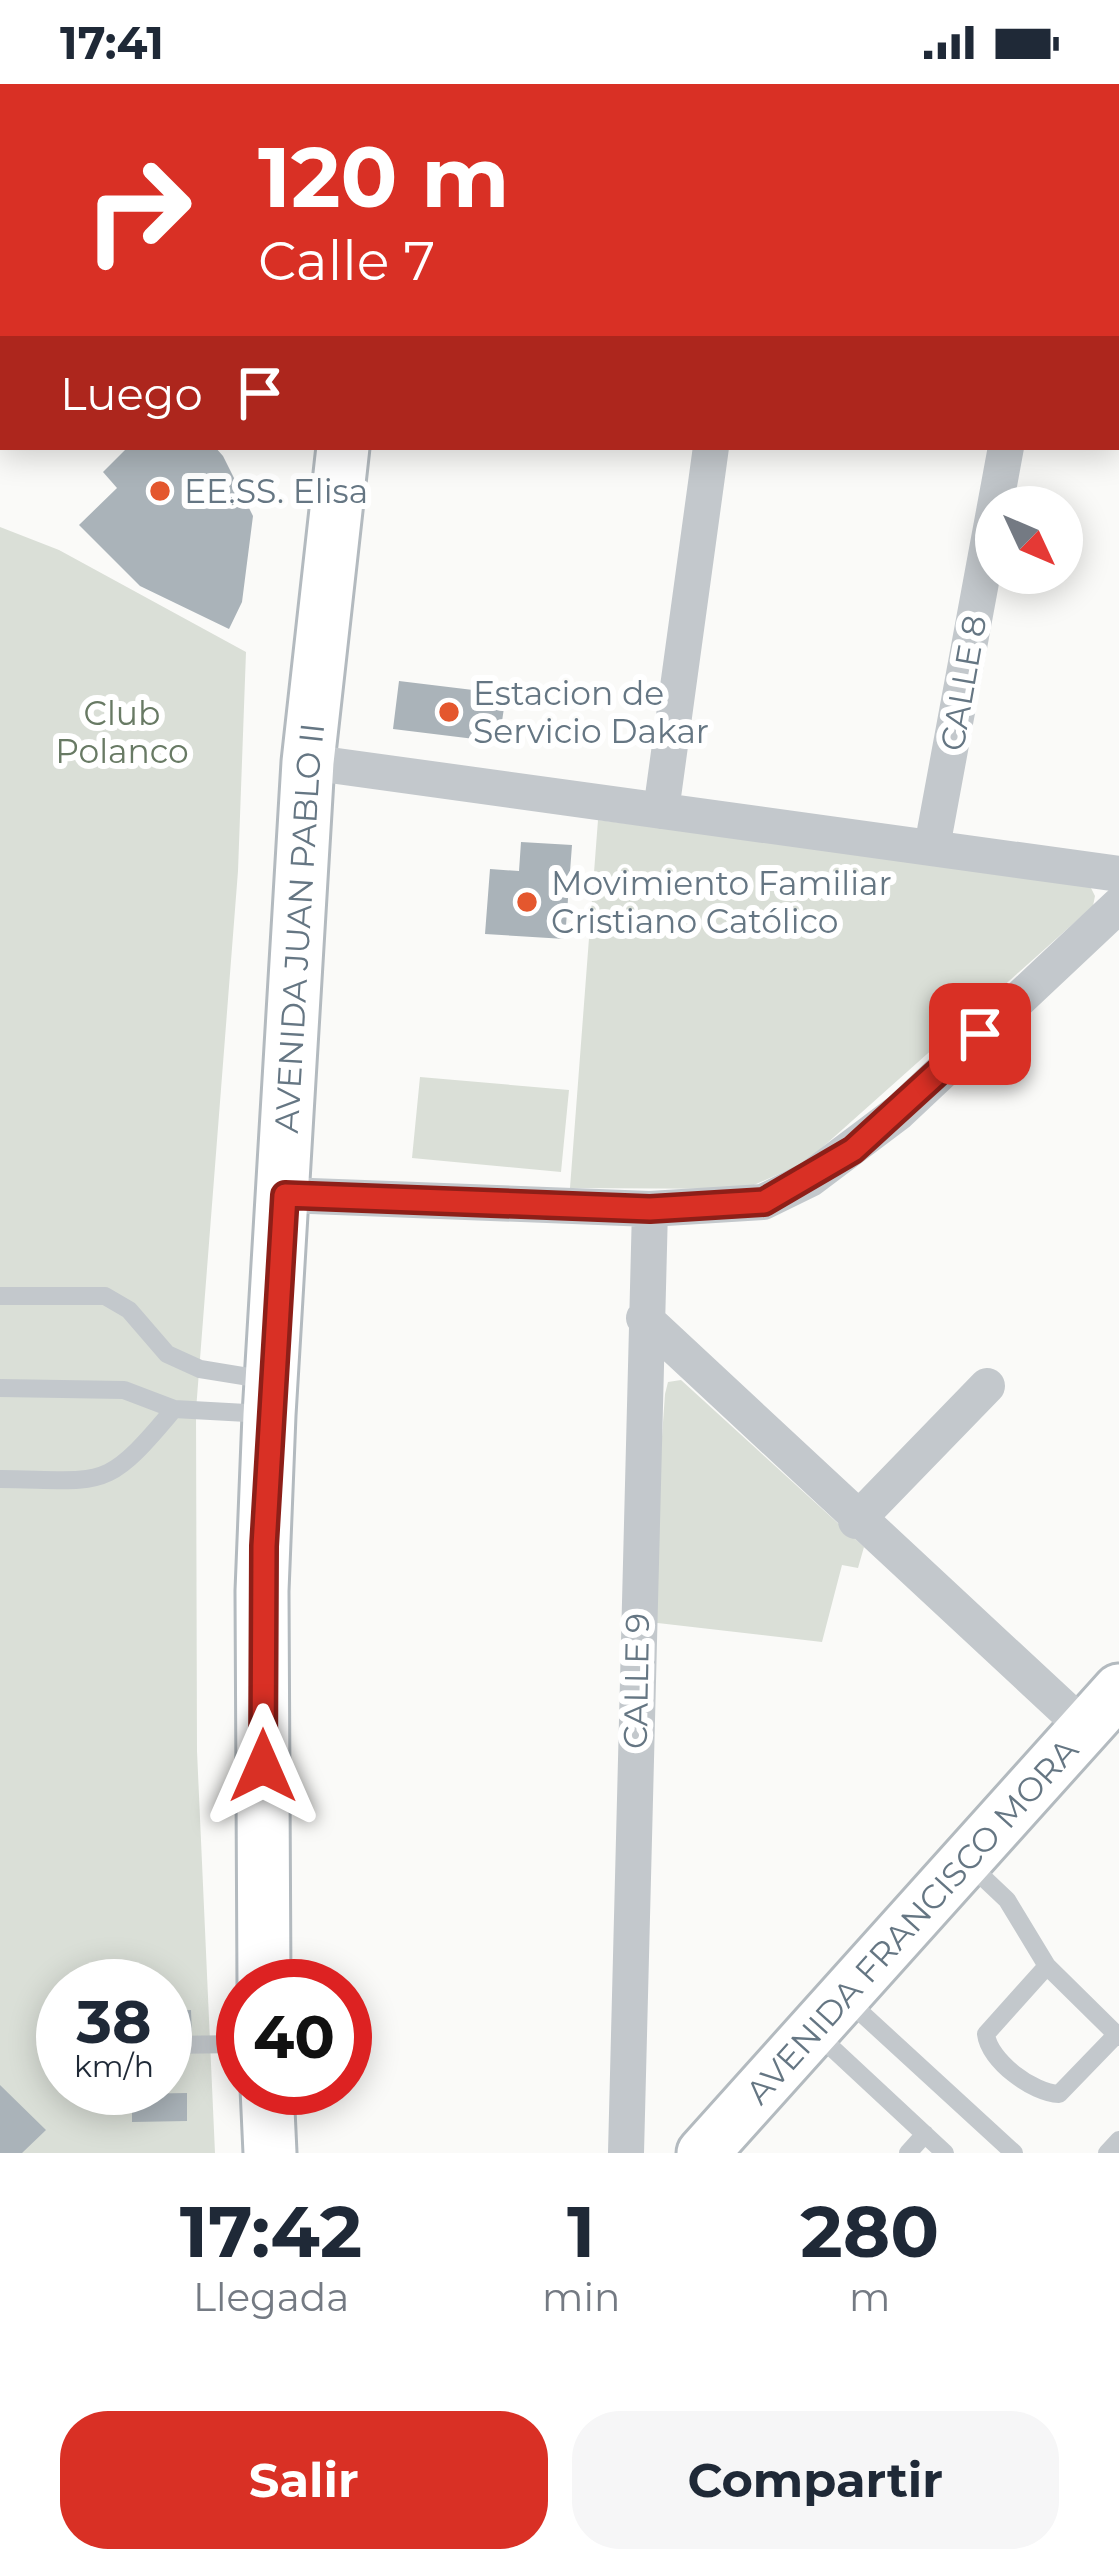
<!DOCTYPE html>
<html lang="es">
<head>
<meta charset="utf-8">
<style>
  :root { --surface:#fff; --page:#f6f6f7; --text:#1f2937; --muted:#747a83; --accent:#d93025 }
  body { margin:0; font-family:Montserrat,sans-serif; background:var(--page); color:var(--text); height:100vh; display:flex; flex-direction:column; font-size:45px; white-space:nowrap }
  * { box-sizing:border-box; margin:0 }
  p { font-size:39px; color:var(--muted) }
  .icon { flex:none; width:66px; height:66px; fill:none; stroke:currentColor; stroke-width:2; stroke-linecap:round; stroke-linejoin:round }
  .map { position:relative; height:2069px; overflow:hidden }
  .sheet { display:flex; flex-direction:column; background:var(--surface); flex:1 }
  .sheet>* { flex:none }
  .banner { position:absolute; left:0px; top:0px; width:1119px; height:366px; box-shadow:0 6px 30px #0003; background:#d93025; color:#fff; overflow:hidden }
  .needle { width:78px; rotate:134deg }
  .tools { position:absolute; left:975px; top:402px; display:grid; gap:24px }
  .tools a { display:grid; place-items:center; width:108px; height:108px; border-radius:50%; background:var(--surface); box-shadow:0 6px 30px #0003; font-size:60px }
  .speed { position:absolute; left:36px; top:1875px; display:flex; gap:24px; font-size:60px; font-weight:700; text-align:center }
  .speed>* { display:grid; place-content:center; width:156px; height:156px; border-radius:50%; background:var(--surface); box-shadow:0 6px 30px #0003; line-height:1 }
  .speed small { font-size:30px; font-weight:400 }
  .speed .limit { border:18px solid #d22; background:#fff; color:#111 }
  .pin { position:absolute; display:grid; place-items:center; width:102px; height:102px; color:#fff; margin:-51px; border-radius:24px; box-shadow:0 6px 18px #0006 }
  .me { position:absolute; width:132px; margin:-66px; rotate:0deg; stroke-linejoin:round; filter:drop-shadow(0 0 9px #0008) }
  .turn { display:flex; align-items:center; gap:42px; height:252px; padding:0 60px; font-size:54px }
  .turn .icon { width:156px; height:156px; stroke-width:2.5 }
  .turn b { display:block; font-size:84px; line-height:102px }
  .then { display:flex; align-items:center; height:114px; padding:0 60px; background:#0003; gap:24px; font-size:45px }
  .eta { display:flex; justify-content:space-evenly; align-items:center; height:204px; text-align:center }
  .eta b { font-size:72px; font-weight:700; line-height:84px }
  .action { display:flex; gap:24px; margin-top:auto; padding:24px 60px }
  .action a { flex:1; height:138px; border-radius:48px; background:var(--accent); color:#fff; font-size:48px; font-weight:700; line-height:138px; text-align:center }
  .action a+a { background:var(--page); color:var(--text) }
  .status { display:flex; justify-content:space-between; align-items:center; height:84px; padding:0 60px; background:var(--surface); direction:ltr }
  .status svg { height:33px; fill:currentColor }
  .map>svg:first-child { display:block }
  .green { fill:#dadfd7; fill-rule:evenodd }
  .building { fill:#aab3b9 }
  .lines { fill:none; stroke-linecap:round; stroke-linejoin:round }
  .secondary-casing { stroke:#b3babf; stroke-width:57 }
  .lane { stroke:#c3c8cc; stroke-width:18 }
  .street { stroke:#c3c8cc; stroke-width:36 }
  .secondary { stroke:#fff; stroke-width:51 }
  .route-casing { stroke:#8d1f18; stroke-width:30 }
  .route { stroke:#d93025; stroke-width:21 }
  .poi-dot { fill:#e4572e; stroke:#fff; stroke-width:4.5 }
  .labels { text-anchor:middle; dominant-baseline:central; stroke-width:12; stroke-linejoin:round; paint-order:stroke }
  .poi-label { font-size:33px; fill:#657683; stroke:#fff; text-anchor:start }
  .street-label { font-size:33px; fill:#657683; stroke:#fff }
  .park-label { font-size:33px; fill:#687a64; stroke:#fff }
</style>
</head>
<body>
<div class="status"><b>17:41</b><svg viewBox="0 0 49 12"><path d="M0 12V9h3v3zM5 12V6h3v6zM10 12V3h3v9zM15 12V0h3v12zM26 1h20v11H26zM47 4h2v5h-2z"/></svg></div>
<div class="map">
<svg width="1119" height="2069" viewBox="0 0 1119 2069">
  <rect width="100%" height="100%" fill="#fafaf8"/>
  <path class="green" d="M0,443L59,466L246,568L238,787L196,1326L197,1667L215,2069H0ZM63,1902H165V2004H63Z
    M598,736L1088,798L1095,812L1093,822L806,1078L745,1105L570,1104Z
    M420,993L569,1006L561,1088L412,1074Z
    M681,1296L864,1463L858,1484L842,1481L822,1558L649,1538L665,1310L668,1298Z"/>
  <path class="building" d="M128,363H215L223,372L253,432L242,518L229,545L140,502L79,441L117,404L103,388Z
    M399,597L506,610L499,658L393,645Z
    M521,758L572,761L565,855L485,850L490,785L519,787Z
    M191,1926L192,1953L165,1954V1927Z
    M0,2001L46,2046L22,2069H0Z
    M187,2009V2037L132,2038V2010Z"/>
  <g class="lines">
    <g class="secondary-casing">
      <g id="secondary">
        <path d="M389,3L390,0"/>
        <path id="s1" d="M264,1902L262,1507L269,1331L308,678L343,363"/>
        <path d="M267,2004L270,2069"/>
        <path id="s2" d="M703,2069L1119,1606"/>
      </g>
    </g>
    <path class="lane" d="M451,0L475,3
      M0,1212H105L129,1226L167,1270L200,1285L267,1296
      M0,1304L124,1306L174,1325L264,1330
      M0,1395C105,1396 104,1409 174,1325
      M970,1781L1007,1816L1047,1882L1119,1953
      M1047,1882L986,1950C989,1977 1033,2009 1059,2010L1117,1950
      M845,1914L1014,2069
      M817,1950L945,2069
      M165,1961L243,1960
      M908,2069L925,2050
      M1107,2069L1119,2056"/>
    <path class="street" d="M761,3V0
      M1073,3V0
      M0,202L3,201
      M308,678L1119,790
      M661,727L711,363
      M932,763L1006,363
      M285,1111L650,1125L763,1118L810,1095L899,1028L1119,821
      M644,1234L1085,1644
      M856,1437L987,1302
      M626,2069L650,1125"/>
    <use href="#secondary" class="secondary"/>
  </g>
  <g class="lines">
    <g class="route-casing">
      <path id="route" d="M263,1682L264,1462L285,1111L650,1125L764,1118L853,1066L980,950"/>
    </g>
    <use href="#route" class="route"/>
  </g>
  <g class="poi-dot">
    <circle cx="160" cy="407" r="12"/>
    <circle cx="449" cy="628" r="12"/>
    <circle cx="527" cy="818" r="12"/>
  </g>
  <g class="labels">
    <g class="poi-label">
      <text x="184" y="407">EE.SS. Elisa</text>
      <text x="473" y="609">Estacion de<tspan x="473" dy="38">Servicio Dakar</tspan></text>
      <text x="551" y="799">Movimiento Familiar<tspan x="551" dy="38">Cristiano Católico</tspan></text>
    </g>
    <g class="street-label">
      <text transform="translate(963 599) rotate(-80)">CALLE 8</text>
      <text stroke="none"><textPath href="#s1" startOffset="1059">AVENIDA JUAN PABLO II</textPath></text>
      <text transform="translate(636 1597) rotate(-89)">CALLE 9</text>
      <text stroke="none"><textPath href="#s2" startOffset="312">AVENIDA FRANCISCO MORA</textPath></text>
    </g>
    <g class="park-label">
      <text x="122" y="629">Club<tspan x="122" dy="38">Polanco</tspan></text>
    </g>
  </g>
</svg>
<div class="tools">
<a><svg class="needle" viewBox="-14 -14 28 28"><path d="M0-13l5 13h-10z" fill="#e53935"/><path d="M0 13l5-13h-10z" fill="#747a83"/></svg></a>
</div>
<div class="speed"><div>38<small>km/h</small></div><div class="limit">40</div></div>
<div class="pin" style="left:980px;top:950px;background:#d93025"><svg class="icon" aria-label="arrive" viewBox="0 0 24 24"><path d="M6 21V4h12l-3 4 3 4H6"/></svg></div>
<svg class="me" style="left:263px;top:1682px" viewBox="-20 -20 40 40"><path d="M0-17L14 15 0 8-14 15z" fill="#d93025" stroke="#fff" stroke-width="4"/></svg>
<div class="banner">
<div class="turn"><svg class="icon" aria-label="right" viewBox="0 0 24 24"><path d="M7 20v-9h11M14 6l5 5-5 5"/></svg><div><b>120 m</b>Calle 7</div></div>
<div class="then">Luego<svg class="icon" aria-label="arrive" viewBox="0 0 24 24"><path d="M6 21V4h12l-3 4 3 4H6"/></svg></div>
</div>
</div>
<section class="sheet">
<div class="eta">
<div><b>17:42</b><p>Llegada</p></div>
<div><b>1</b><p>min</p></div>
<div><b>280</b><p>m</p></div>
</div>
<div class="action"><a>Salir</a><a>Compartir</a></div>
</section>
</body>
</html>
